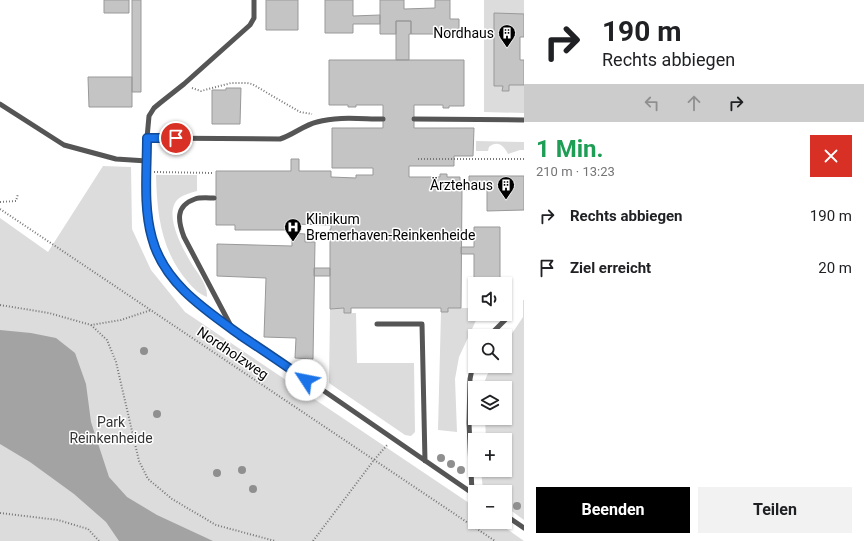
<!DOCTYPE html>
<html lang="de">
<head>
<meta charset="utf-8">
<style>
  :root { --surface:#fff; --page:#f2f2f2; --text:#202124; --muted:#757577; --accent:#000 }
  body { margin:0; font-family:Roboto,sans-serif; background:var(--page); color:var(--text); height:100vh; display:flex; flex-direction:column; font-size:15px; white-space:nowrap }
  * { box-sizing:border-box; margin:0 }
  p { font-size:13px; color:var(--muted) }
  .icon { flex:none; width:22px; height:22px; fill:none; stroke:currentColor; stroke-width:2; stroke-linecap:round; stroke-linejoin:round }
  .map { position:relative; flex:1; overflow:hidden }
  .sheet { display:flex; flex-direction:column; background:var(--surface); width:340px }
  .sheet>* { flex:none }
  .guide { background:#fff; color:var(--text); overflow:hidden }
  .tools { position:absolute; left:468px; top:277px; display:grid; gap:8px }
  .tools a { display:grid; place-items:center; width:44px; height:44px; border-radius:0px; background:var(--surface); box-shadow:0 1px 3px #0004; font-size:20px }
  .pin { position:absolute; display:grid; place-items:center; width:34px; height:34px; color:#fff; margin:-17px; border:2px solid #fff; border-radius:50%; box-shadow:0 1px 4px #0007 }
  .me { position:absolute; width:44px; margin:-22px; rotate:304deg; stroke-linejoin:round; filter:drop-shadow(0 0 3px #0008) }
  .turn { display:flex; align-items:center; gap:14px; height:84px; padding:0 12px; font-size:18px }
  .turn .icon { width:52px; height:52px; stroke-width:2.5 }
  .turn b { display:block; font-size:28px; line-height:34px }
  .lanes { display:flex; align-items:center; height:38px; padding:0 12px; background:#0003; justify-content:center; gap:20px; direction:ltr }
  .lanes .off { opacity:.35 }
  .round { display:grid; place-items:center; flex:none; width:42px; height:42px; border-radius:0px; background:var(--page) }
  .summary { display:flex; align-items:center; justify-content:space-between; height:68px; padding:0 12px }
  h1 { font-size:24px; font-weight:700; line-height:30px; color:#1e9e55 }
  .action { display:flex; gap:8px; margin-top:auto; padding:8px 12px }
  .action a { flex:1; height:46px; border-radius:0px; background:var(--accent); color:#fff; font-size:16px; font-weight:700; line-height:46px; text-align:center }
  .action a+a { background:var(--page); color:var(--text) }
  ul { padding:0; list-style:none }
  li { display:flex; align-items:center; gap:12px; height:52px; padding:0 12px }
  li div { flex:1 }
  li b { display:block; font-size:15px }
  li em { font-style:normal }
  main { display:flex; flex:1; min-height:0 }
  .map>svg:first-child { display:block }
  .green { fill:#dcdcdc }
  .water { fill:#a3a3a3 }
  .building { fill:#c4c4c4; stroke:#999 }
  .lines { fill:none; stroke-linecap:round; stroke-linejoin:round }
  .path { stroke:#777; stroke-width:2; stroke-dasharray:1 2; stroke-linecap:butt }
  .service { stroke:#555; stroke-width:5 }
  .tree { fill:#8f8f8f }
  .route-casing { stroke:#114b97; stroke-width:10 }
  .route { stroke:#1a73e8; stroke-width:7 }
  .labels { text-anchor:middle; dominant-baseline:central; stroke-width:3; stroke-linejoin:round; paint-order:stroke }
  .poi-label { font-size:14px; fill:#000; stroke:#fff; text-anchor:end }
  .street-label { font-size:14px; fill:#000; stroke:#fff }
  .park-label { font-size:14px; fill:#333; stroke:#fff }
</style>
</head>
<body>
<main>
<div class="map">
<svg width="524" height="541" viewBox="0 0 524 541">
  <rect width="100%" height="100%" fill="#fff"/>
  <path class="green" d="M484,0H524V14H494V86H503V91H509V85H524V113L484,112Z
    M476,141L524,142V150H520L508,154C504,145 497,140 489,147L488,151H476Z
    M103,166L131,167L132,229L151,270L185,312L475,507V522H497L524,541H0V218L48,252Z
    M156,175H197V191C190,193 182,195 177,200C164,215 182,247 190,261C196,272 208,283 207,297C199,294 193,288 188,282C161,251 157,214 156,175Z
    M523,300H524V520L505,506V492H486L483,490L481,470H505V440H486L485,418H505V388H484C484,380 488,373 492,366H505V344L523,317Z
    M344,308V313H356L357,363H414L415,432L411,436L405,435L329,383L330,309Z
    M448,308H475V314H479L459,357L455,379L457,432L438,430L441,312H448Z"/>
  <path class="water" d="M0,330L31,333L56,338L75,353L86,384L91,422L109,477L127,497L157,515L213,541H119L106,522L74,494L30,462L0,444Z"/>
  <path class="building" d="M104,0H129V13H104Z
    M132,0H141V92H132Z
    M266,0H298V30H266Z
    M325,0H353V16L380,15V24H353V33H325Z
    M380,0H404V9L435,8V0H450V19H459V36H450V34H411V21H396V34H380Z
    M494,13L524,14V37H520V60H524V85H509V91H502L503,86H494Z
    M396,21H411V34H409V60H396Z
    M329,60H464V106H449V108H443V105H414V128H474L473,156H454V166H409V177H440V174H447V177H460V190H462L461,308H448V312H441V308H351V313H344V308L330,309V229H331V225L292,224V230H235V225H216V171H291V159H299V171H331V177L356,178V175H373V168H332V128H383V105H356V107H348V105H329Z
    M88,77H132V107H89Z
    M226,88H241L240,124H212V90H226Z
    M469,176H524V210L487,211V190H460V183H469Z
    M292,224L299,225V234L292,233Z
    M474,227H500V283H474V254H461V247H474Z
    M292,233L305,234V242H315L313,359L295,358L296,338L264,337L266,278L217,276V244L292,246Z
    M314,268H330V276H314Z"/>
  <g class="lines">
    <path class="path" d="M192,88L201,91L231,83H247L252,84L300,112L312,114
      M418,159H524
      M154,172L213,173
      M0,202L16,201L18,194
      M0,209L495,541
      M0,305L49,313L91,325L121,320L151,310
      M91,325L107,340L116,362L139,461L148,479L172,499L216,525L275,541
      M0,513L58,520L88,529L99,541
      M313,541L374,460L388,444"/>
    <path class="service" d="M254,0V18L250,25L184,84L160,103L154,108L149,116L147,138V209L152,239L162,262L176,284L195,302L475,495
      M0,104L64,145L116,159L147,161
      M414,119L524,120
      M147,138L280,139C293,135 304,125 317,122C338,116 361,119 383,119
      M214,198C209,198 200,197 195,199C175,206 178,221 184,237L232,328
      M377,324H422L425,461
      M489,336L505,320
      M472,493L469,423L470,379L475,354
      M505,515L524,528"/>
  </g>
  <g class="tree">
    <circle cx="144" cy="351" r="4"/>
    <circle cx="157" cy="414" r="4"/>
    <circle cx="441" cy="458" r="4"/>
    <circle cx="451" cy="464" r="4"/>
    <circle cx="242" cy="470" r="4"/>
    <circle cx="461" cy="470" r="4"/>
    <circle cx="217" cy="473" r="4"/>
    <circle cx="253" cy="489" r="4"/>
    <circle cx="517" cy="506" r="4"/>
  </g>
  <g class="lines">
    <g class="route-casing">
      <path id="route" d="M176,138H147C147,171 143,206 152,238C164,284 207,311 243,337C264,351 285,365 306,380"/>
    </g>
    <use href="#route" class="route"/>
  </g>
  <defs>
    <g id="building-pin" transform="scale(0.9)"><path d="M0 17L-7.5 6A9.5 9.5 0 1 1 7.5 6Z" fill="#000" stroke="#fff"/><path d="M-4-6H4V6H1V3H-1V6H-4ZM-2.5-4.3h1.7v1.8h-1.7ZM.8-4.3h1.7v1.8H.8ZM-2.5-1h1.7V.8h-1.7ZM.8-1h1.7V.8H.8Z" fill="#fff"/></g>
    <g id="hospital-pin" transform="scale(0.9)"><path d="M0 17L-7.5 6A9.5 9.5 0 1 1 7.5 6Z" fill="#000" stroke="#fff"/><path d="M-5-5h3v3.5h4V-5h3V5h-3V1.5h-4V5h-3Z" fill="#fff"/></g>
  </defs>
  <g fill-rule="evenodd">
    <use href="#building-pin" x="507" y="33"/>
    <use href="#building-pin" x="506" y="185"/>
    <use href="#hospital-pin" x="293" y="227"/>
  </g>
  <g class="labels">
    <g class="poi-label">
      <text x="494" y="33">Nordhaus</text>
      <text x="493" y="185">Ärztehaus</text>
      <text x="306" y="219" text-anchor="start">Klinikum<tspan x="306" dy="16">Bremerhaven-Reinkenheide</tspan></text>
    </g>
    <g class="street-label">
      <text transform="translate(233 353) rotate(34)">Nordholzweg</text>
    </g>
    <g class="park-label">
      <text x="111" y="422">Park<tspan x="111" dy="16">Reinkenheide</tspan></text>
    </g>
  </g>
</svg>
<div class="tools">
<a><svg class="icon" aria-label="sound" viewBox="0 0 24 24"><path d="M4 9h4l5-4v14l-5-4H4zM17 9q2 3 0 6"/></svg></a>
<a><svg class="icon" aria-label="search" viewBox="0 0 24 24"><circle cx="10" cy="10" r="6"/><path d="M15 15l6 6"/></svg></a>
<a><svg class="icon" aria-label="layers" viewBox="0 0 24 24"><path d="M12 4l9 5-9 5-9-5zM3 14l9 5 9-5"/></svg></a>
<a>+</a>
<a>−</a>
</div>
<div class="pin" style="left:176px;top:138px;background:#d93025"><svg class="icon" aria-label="arrive" viewBox="0 0 24 24"><path d="M6 21V4h12l-3 4 3 4H6"/></svg></div>
<svg class="me" style="left:306px;top:380px" viewBox="-20 -20 40 40"><circle r="19" fill="#fff"/><path d="M0-13L10 11 0 6-10 11z" fill="#1a73e8"/></svg>
</div>
<section class="sheet">
<div class="guide">
<div class="turn"><svg class="icon" aria-label="right" viewBox="0 0 24 24"><path d="M7 20v-9h11M14 6l5 5-5 5"/></svg><div><b>190 m</b>Rechts abbiegen</div></div>
<div class="lanes"><svg class="icon off" aria-label="left" viewBox="0 0 24 24"><path d="M17 20v-9H6M10 6l-5 5 5 5"/></svg><svg class="icon off" aria-label="ahead" viewBox="0 0 24 24"><path d="M12 20V5M6 11l6-6 6 6"/></svg><svg class="icon" aria-label="right" viewBox="0 0 24 24"><path d="M7 20v-9h11M14 6l5 5-5 5"/></svg></div>
</div>
<div class="summary"><div><h1>1 Min.</h1><p>210 m · 13:23</p></div><a class="round" style="background:#d93025;color:#fff"><svg class="icon" aria-label="close" viewBox="0 0 24 24"><path d="M6 6l12 12M18 6L6 18"/></svg></a></div>
<ul>
<li><svg class="icon" aria-label="right" viewBox="0 0 24 24"><path d="M7 20v-9h11M14 6l5 5-5 5"/></svg><div><b>Rechts abbiegen</b></div><em>190 m</em></li>
<li><svg class="icon" aria-label="arrive" viewBox="0 0 24 24"><path d="M6 21V4h12l-3 4 3 4H6"/></svg><div><b>Ziel erreicht</b></div><em>20 m</em></li>
</ul>
<div class="action"><a>Beenden</a><a>Teilen</a></div>
</section>
</main>
</body>
</html>
